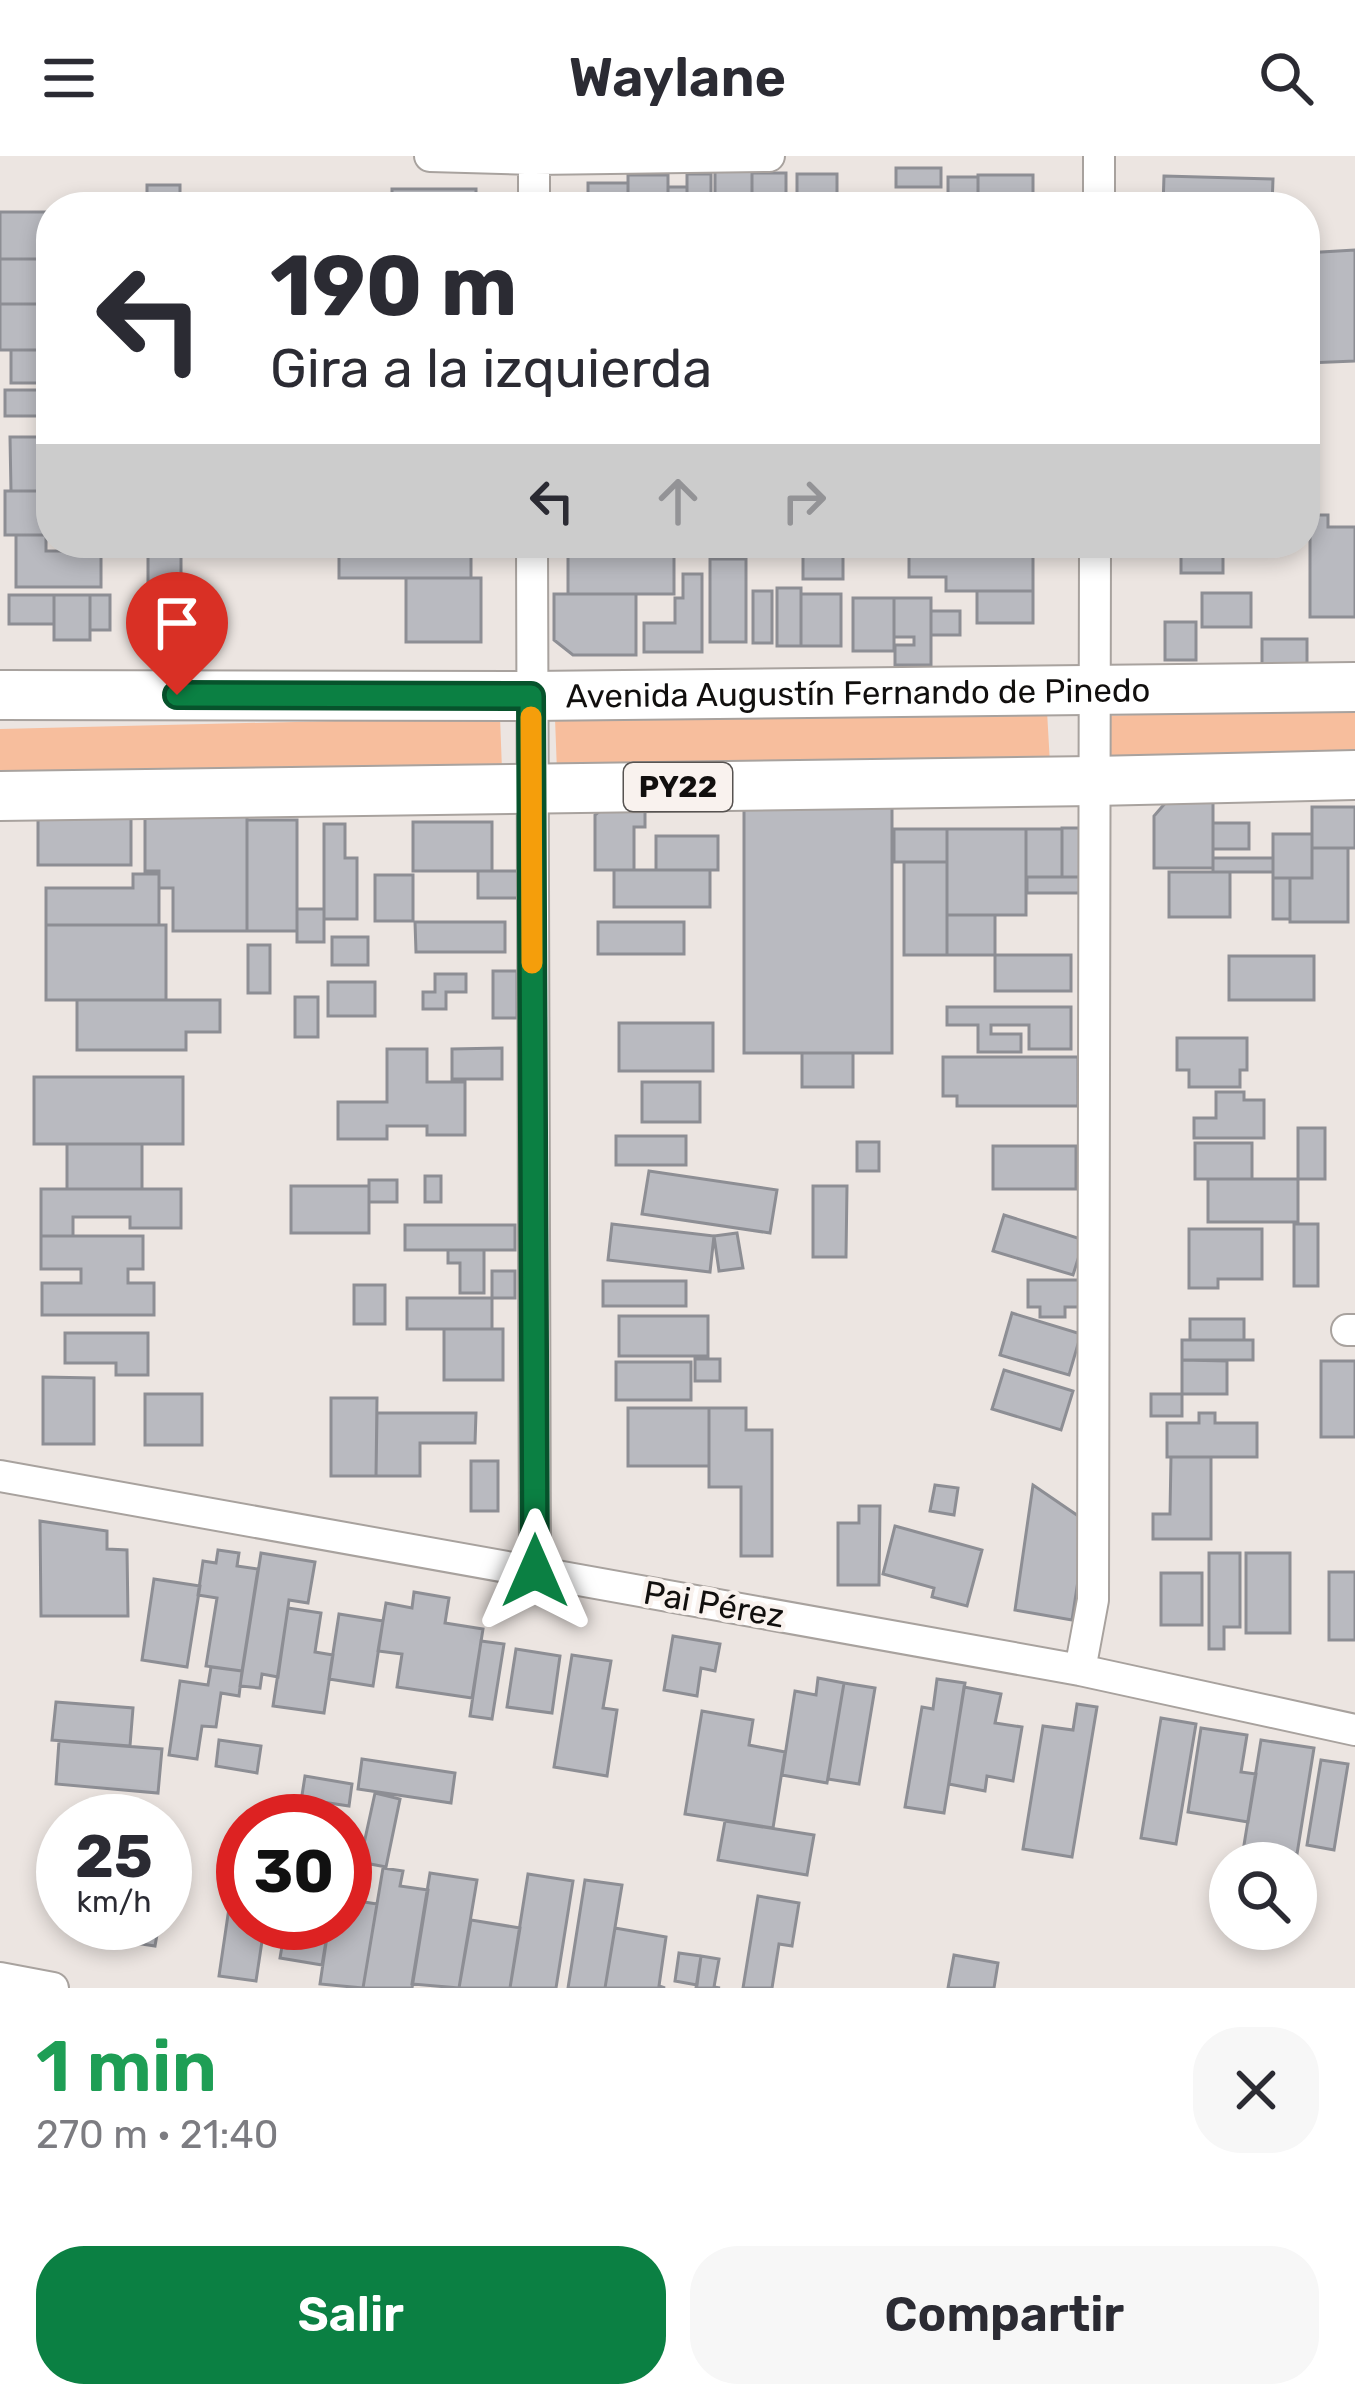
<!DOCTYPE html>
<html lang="es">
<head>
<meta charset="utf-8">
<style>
  :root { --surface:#fff; --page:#f7f7f7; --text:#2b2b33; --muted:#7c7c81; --accent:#0b8043 }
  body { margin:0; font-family:Rubik,sans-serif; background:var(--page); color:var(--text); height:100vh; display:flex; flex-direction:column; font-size:45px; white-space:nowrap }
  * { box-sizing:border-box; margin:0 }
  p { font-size:39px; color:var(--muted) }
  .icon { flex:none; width:66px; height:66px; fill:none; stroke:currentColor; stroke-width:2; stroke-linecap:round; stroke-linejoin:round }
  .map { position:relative; height:1832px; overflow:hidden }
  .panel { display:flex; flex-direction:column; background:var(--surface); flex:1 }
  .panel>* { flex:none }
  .hud { position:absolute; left:36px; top:36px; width:1284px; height:366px; border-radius:48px; box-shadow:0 6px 18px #0003; background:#fff; color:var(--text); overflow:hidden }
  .tools { position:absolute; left:1209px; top:1686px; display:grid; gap:24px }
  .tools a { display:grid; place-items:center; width:108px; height:108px; border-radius:50%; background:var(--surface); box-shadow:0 6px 18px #0003; font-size:60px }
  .speed { position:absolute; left:36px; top:1638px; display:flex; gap:24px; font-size:60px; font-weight:700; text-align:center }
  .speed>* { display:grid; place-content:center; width:156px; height:156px; border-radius:50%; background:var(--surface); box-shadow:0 6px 18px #0003; line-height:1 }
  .speed small { font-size:30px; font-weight:400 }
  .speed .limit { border:18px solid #d22; background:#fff; color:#111 }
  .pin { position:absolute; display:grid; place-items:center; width:102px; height:102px; color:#fff; margin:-123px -51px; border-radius:50% 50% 50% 0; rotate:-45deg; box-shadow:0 0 12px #0007 }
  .pin .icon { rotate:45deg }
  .me { position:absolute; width:132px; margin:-66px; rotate:0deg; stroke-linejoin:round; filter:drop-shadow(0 0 9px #0008) }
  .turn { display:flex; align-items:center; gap:42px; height:252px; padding:0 36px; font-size:54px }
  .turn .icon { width:156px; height:156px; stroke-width:2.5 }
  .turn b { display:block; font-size:84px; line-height:102px }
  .lanes { display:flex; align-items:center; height:114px; padding:0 36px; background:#0003; justify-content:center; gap:60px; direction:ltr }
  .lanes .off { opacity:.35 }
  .round { display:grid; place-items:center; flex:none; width:126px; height:126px; border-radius:48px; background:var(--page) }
  .summary { display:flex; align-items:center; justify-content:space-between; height:204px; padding:0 36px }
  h1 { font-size:72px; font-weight:600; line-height:90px; color:#1e9e55 }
  .button { display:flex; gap:24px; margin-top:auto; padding:24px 36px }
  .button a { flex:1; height:138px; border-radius:48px; background:var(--accent); color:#fff; font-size:48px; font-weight:600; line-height:138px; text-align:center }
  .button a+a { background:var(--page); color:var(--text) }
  header { display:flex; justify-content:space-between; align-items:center; height:156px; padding:0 36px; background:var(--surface); font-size:54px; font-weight:600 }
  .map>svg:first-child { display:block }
  .green { fill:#f7be9d }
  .building { fill:#b9bac0; stroke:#8d8e94; stroke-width:3 }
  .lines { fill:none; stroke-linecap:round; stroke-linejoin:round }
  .minor-casing { stroke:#a8a29e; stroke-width:34 }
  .trunk-casing { stroke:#a8a29e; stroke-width:52 }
  .minor { stroke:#fff; stroke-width:30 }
  .trunk { stroke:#fff; stroke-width:48 }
  .route-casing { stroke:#07532c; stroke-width:30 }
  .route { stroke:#0b8043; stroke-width:21 }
  .slow { stroke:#f59e0b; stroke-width:21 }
  .labels { text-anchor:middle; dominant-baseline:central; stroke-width:9; stroke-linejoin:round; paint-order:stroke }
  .shield { fill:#f9f2ee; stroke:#575351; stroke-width:3 }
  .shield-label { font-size:30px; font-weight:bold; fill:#110f0e }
  .street-label { font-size:33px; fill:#110f0e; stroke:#f9f2ee }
</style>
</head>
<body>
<header><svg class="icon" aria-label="menu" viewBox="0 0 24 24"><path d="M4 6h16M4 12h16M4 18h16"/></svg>Waylane<svg class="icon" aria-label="search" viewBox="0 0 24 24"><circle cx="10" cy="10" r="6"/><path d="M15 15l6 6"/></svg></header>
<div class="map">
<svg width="1355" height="1832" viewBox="0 0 1355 1832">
  <rect width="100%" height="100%" fill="#ece5e1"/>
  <path class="green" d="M1355,553V610L1100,614L1097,560Z
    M1047,555L1050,608L557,616L555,562Z
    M500,561L502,614L0,626V573Z"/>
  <path class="building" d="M715,8H752V39H715Z
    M896,12H941V31H896Z
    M752,17H786V51H752Z
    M687,18H711V51H687Z
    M797,18H837V42H797Z
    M628,19H668V51H628Z
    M978,19H1033V51H978Z
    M1164,20L1273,23L1272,51H1163Z
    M948,21H978V51H937V38H948Z
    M588,27H628V51H588Z
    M147,29H180V51H147Z
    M668,31H687V51H668Z
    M392,33H476V51H392Z
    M714,41H752V51H714Z
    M0,56H51V103H0Z
    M1355,94V205L1308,207L1305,97Z
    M0,103H51V148H0Z
    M0,148H43V169H51V194H0Z
    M11,194H51V227H11Z
    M5,234H51V281H38V260H5Z
    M1305,236H1318V286H1305Z
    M10,281H51V335H11Z
    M5,335H51V379H5Z
    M1310,359H1328V371H1355V461H1310Z
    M16,379H46V395H101V431H16Z
    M148,387H224V394H148Z
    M391,387H445V395H391Z
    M803,387H851L843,389V423H803Z
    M909,387H1033V435H946V421H909Z
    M1181,387H1223V417H1181Z
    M568,391H674V438H568Z
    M148,394H181V484H148Z
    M339,395H471V422H339Z
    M710,403H746V486H710Z
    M683,418H702V496H644V467H675V442H683Z
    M406,422H481V486H406Z
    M777,432H801V490H777Z
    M753,435H772V487H753Z
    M977,435H1033V467H977Z
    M1202,437H1251V471H1202Z
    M554,438H636V499H573L554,484Z
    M801,438H841V490H801Z
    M9,439H54V468H9Z
    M54,439H90V484H54Z
    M90,439H110V474H90Z
    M853,442H894V495H853Z
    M894,442H931V509H895V489H914V481H894Z
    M931,455H960V479H931Z
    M1165,466H1196V504H1165Z
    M1262,483H1307V513H1262Z
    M744,640H892V897H744Z
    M1167,645H1213V712H1154V660Z
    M645,647V671H634V714H595V659L608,648Z
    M145,651H247V775H173V732H159V715H145Z
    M1312,651H1355V692H1312Z
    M38,655H131V709H38Z
    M247,664H297V775H247Z
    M413,666H492V715H413Z
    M1213,667H1249V693H1213Z
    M324,668H345V702H357V763H324Z
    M1062,672H1089V721H1062Z
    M894,673H947V706H894Z
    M947,673H1026V759H947Z
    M1026,673H1062V721H1026Z
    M1273,678H1312V722H1273Z
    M656,680H718V714H656Z
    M1312,692H1348V766H1290V722H1312Z
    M1213,702H1273V716H1213Z
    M904,706H947V799H904Z
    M614,714H710V751H614Z
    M478,715H524V742H478Z
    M1169,716H1230V761H1169Z
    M133,718H159V769H46V732H133Z
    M375,719H413V765H375Z
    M1027,721H1089V737H1027Z
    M1273,722H1290V763H1273Z
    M297,753H324V786H297Z
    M947,759H995V799H947Z
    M415,766H505V796H416Z
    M598,766H684V798H598Z
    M46,769H166V844H46Z
    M332,781H368V809H332Z
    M248,789H270V837H248Z
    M995,799H1071V835H995Z
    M1229,800H1314V844H1229Z
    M493,815H517V862H493Z
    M435,818H466V836H446V853H423V836H435Z
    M328,826H375V860H328Z
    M295,841H318V881H295Z
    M77,844H220V876H186V894H77Z
    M947,851H1071V893H1029V869H991V878H1021V896H978V869H947Z
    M619,867H713V915H619Z
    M1177,882H1247V914H1240V931H1189V914H1177Z
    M502,892V923H452V893Z
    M387,893H427V926H465V979H427V970H387V983H338V946H387Z
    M802,897H853V931H802Z
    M943,901H1078V950H957V940H943Z
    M34,921H183V988H34Z
    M642,926H700V966H642Z
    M1216,936H1244V944H1264V982H1194V962H1216Z
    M1298,972H1325V1023H1298Z
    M616,980H686V1009H616Z
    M857,986H879V1015H857Z
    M1195,987H1252V1023H1195Z
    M67,988H142V1033H67Z
    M993,990H1076V1033H993Z
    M649,1015L777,1034L770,1077L642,1058Z
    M425,1020H441V1046H425Z
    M1208,1023H1298V1066H1208Z
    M369,1024H397V1046H369Z
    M291,1030H369V1077H291Z
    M813,1030H847L846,1101H813Z
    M41,1033H181V1072H130V1061H73V1080H41Z
    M1004,1059L1084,1084L1073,1119L993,1095Z
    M612,1068L714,1080L710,1116L608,1104Z
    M1294,1068H1318V1130H1294Z
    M405,1069H515V1094H405Z
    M1189,1073H1262V1123H1218V1132H1189Z
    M737,1077L743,1112L719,1115L714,1080Z
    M41,1080H143V1113H128V1127H154V1159H42V1127H81V1113H41Z
    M448,1094H484V1137H460V1107H448Z
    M492,1115H515V1142H492Z
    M1028,1124H1080V1151H1065V1161H1040V1151H1028Z
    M603,1125H686V1150H603Z
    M354,1129H385V1168H354Z
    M407,1142H492V1173H407Z
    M1012,1157L1081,1178L1069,1219L1000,1199Z
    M619,1160H708V1200H619Z
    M1190,1163H1244V1184H1190Z
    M444,1173H503V1224H444Z
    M65,1177H148V1219H116V1207H65Z
    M1182,1184H1253V1204H1182Z
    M695,1203H720V1225H695Z
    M1182,1204L1227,1205V1238H1182Z
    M1321,1205H1355V1281H1321Z
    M616,1206H691V1244H616Z
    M1004,1214L1073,1235L1061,1274L992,1253Z
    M43,1221L94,1222V1288H43Z
    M145,1238H202V1289H145Z
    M1151,1238H1182V1260H1151Z
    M331,1242H377L376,1320H331Z
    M628,1252H709V1310H628Z
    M709,1252H746V1274H772V1400H741V1331H709Z
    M377,1257H476L475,1287H420V1320H376Z
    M1199,1257H1215V1267H1257V1301H1167V1267H1199Z
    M1171,1301H1211V1383H1153V1358H1170Z
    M471,1305H498V1355H471Z
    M935,1329L958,1332L954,1359L930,1355Z
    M1033,1329L1087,1366L1072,1464L1015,1454Z
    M859,1350H880L879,1429H838V1367H859Z
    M40,1365L107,1375V1393L127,1394L128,1460H41Z
    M895,1370L982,1394L967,1450L932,1441L934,1432L883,1418Z
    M218,1394L239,1397L237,1410L258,1413L242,1515L206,1510L217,1442L198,1439L203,1405L216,1407Z
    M261,1397L315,1406L308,1447L289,1444L278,1521L262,1518L260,1532L240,1530Z
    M1209,1397H1240V1471H1224V1493H1209Z
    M1246,1397H1290V1477H1246Z
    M1329,1416H1355V1484H1329Z
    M1161,1417H1202V1469H1161Z
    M154,1423L200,1430L187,1511L142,1504Z
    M414,1436L449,1442L445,1467L483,1473L472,1542L397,1531L402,1498L378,1495L386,1447L412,1452Z
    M288,1452L321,1457L315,1496L333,1499L324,1557L273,1550Z
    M339,1458L383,1465L373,1530L329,1523Z
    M673,1480L720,1488L715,1515L701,1512L697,1540L664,1534Z
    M481,1485L504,1488L492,1563L470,1560Z
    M516,1493L560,1500L552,1557L507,1551Z
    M572,1499L611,1505L603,1552L617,1554L607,1620L554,1611Z
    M211,1511L242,1515L239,1540L221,1537L216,1571L202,1570L197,1603L169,1599L180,1525L208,1529Z
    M818,1522L844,1527L827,1627L782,1619L795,1535L816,1539Z
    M937,1523L965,1527L944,1657L905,1651L922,1551L933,1553Z
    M844,1527L875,1532L859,1628L828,1623Z
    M964,1531L1001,1538L995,1567L1022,1571L1013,1625L987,1620L985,1635L949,1628Z
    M56,1546L133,1552L130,1590L52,1584Z
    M1077,1548L1097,1551L1072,1701L1023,1693L1043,1570L1073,1574Z
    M702,1555L753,1564L749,1589L785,1596L773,1672L685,1658Z
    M1161,1562L1196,1568L1176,1688L1141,1682Z
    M1201,1572L1247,1579L1241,1616L1256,1618L1248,1666L1188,1656Z
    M219,1584L261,1590L257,1617L216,1610Z
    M1261,1584L1314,1592L1297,1698L1244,1689Z
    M59,1585L162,1593L158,1637L56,1628Z
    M362,1603L455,1617L451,1647L358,1633Z
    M1321,1604L1348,1608L1334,1694L1307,1689Z
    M305,1620L352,1628L349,1650L322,1646L319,1665H298Z
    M375,1637L400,1643L386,1711L360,1706Z
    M725,1665L814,1679L807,1719L718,1704Z
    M383,1712L403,1715L400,1730L428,1734L412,1832H363Z
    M430,1717L477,1724L459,1832L412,1828Z
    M528,1718L573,1725L556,1832H510Z
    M585,1724L622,1729L605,1832H568Z
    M758,1740L799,1747L792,1790L779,1788L772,1832H743Z
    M345,1743L377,1748L363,1832L320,1828L329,1767H345Z
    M229,1752L243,1754V1767H280L279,1773L264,1772L256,1825L219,1820Z
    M471,1764L520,1772L510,1832H459Z
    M117,1767H159L155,1790L115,1784Z
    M286,1767H329L322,1809L280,1802Z
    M615,1772L666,1781L659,1830L665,1832H605Z
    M679,1797L701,1800L697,1829L675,1825Z
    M954,1799L998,1807L994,1832H948Z
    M701,1800L719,1803L714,1831L720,1832H696Z"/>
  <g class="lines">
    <g class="minor-casing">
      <path id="minor" d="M430,0L534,3L769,0
        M534,51V0
        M1099,51V0
        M532,387L535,1416
        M1347,1174H1355
        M0,1320L1080,1514L1355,1574
        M1080,1514L1093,1444L1095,387
        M0,1822L53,1832"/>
    </g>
    <g class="trunk-casing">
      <g id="trunk">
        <path id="s1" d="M0,539L531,540L1355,531"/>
        <path d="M0,640L1094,625L1355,619"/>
      </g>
    </g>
    <use href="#minor" class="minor"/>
    <use href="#trunk" class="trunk"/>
  </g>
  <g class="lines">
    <g class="route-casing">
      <path id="route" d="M177,539L531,540L535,1415"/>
    </g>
    <use href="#route" class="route"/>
    <path class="slow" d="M531,561L532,807"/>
  </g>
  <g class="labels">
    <rect class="shield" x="624" y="607" width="108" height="48" rx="9"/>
    <g class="shield-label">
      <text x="678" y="631">PY22</text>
    </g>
    <g class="street-label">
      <text stroke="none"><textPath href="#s1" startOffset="858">Avenida Augustín Fernando de Pinedo</textPath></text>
      <text transform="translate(714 1448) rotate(10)">Pai Pérez</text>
    </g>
  </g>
</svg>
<div class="tools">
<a><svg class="icon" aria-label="search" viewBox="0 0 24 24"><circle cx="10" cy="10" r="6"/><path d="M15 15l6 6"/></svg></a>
</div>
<div class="speed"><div>25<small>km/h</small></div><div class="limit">30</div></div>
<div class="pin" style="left:177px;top:539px;background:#d93025"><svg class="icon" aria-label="arrive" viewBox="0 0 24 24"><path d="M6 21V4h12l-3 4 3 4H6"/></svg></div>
<svg class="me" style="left:535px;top:1415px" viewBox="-20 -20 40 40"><path d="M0-17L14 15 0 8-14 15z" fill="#0b8043" stroke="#fff" stroke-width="4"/></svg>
<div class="hud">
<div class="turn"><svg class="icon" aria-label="left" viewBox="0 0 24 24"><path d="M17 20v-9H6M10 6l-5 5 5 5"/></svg><div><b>190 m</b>Gira a la izquierda</div></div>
<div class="lanes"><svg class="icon" aria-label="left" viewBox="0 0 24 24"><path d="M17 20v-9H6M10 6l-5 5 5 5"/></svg><svg class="icon off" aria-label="ahead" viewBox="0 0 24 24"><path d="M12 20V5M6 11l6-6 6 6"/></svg><svg class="icon off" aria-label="right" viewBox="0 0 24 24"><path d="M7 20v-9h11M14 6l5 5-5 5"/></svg></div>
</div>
</div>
<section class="panel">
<div class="summary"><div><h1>1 min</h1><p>270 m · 21:40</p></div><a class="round"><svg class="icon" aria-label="close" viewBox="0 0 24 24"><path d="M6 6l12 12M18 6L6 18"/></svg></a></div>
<div class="button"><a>Salir</a><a>Compartir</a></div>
</section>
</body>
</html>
